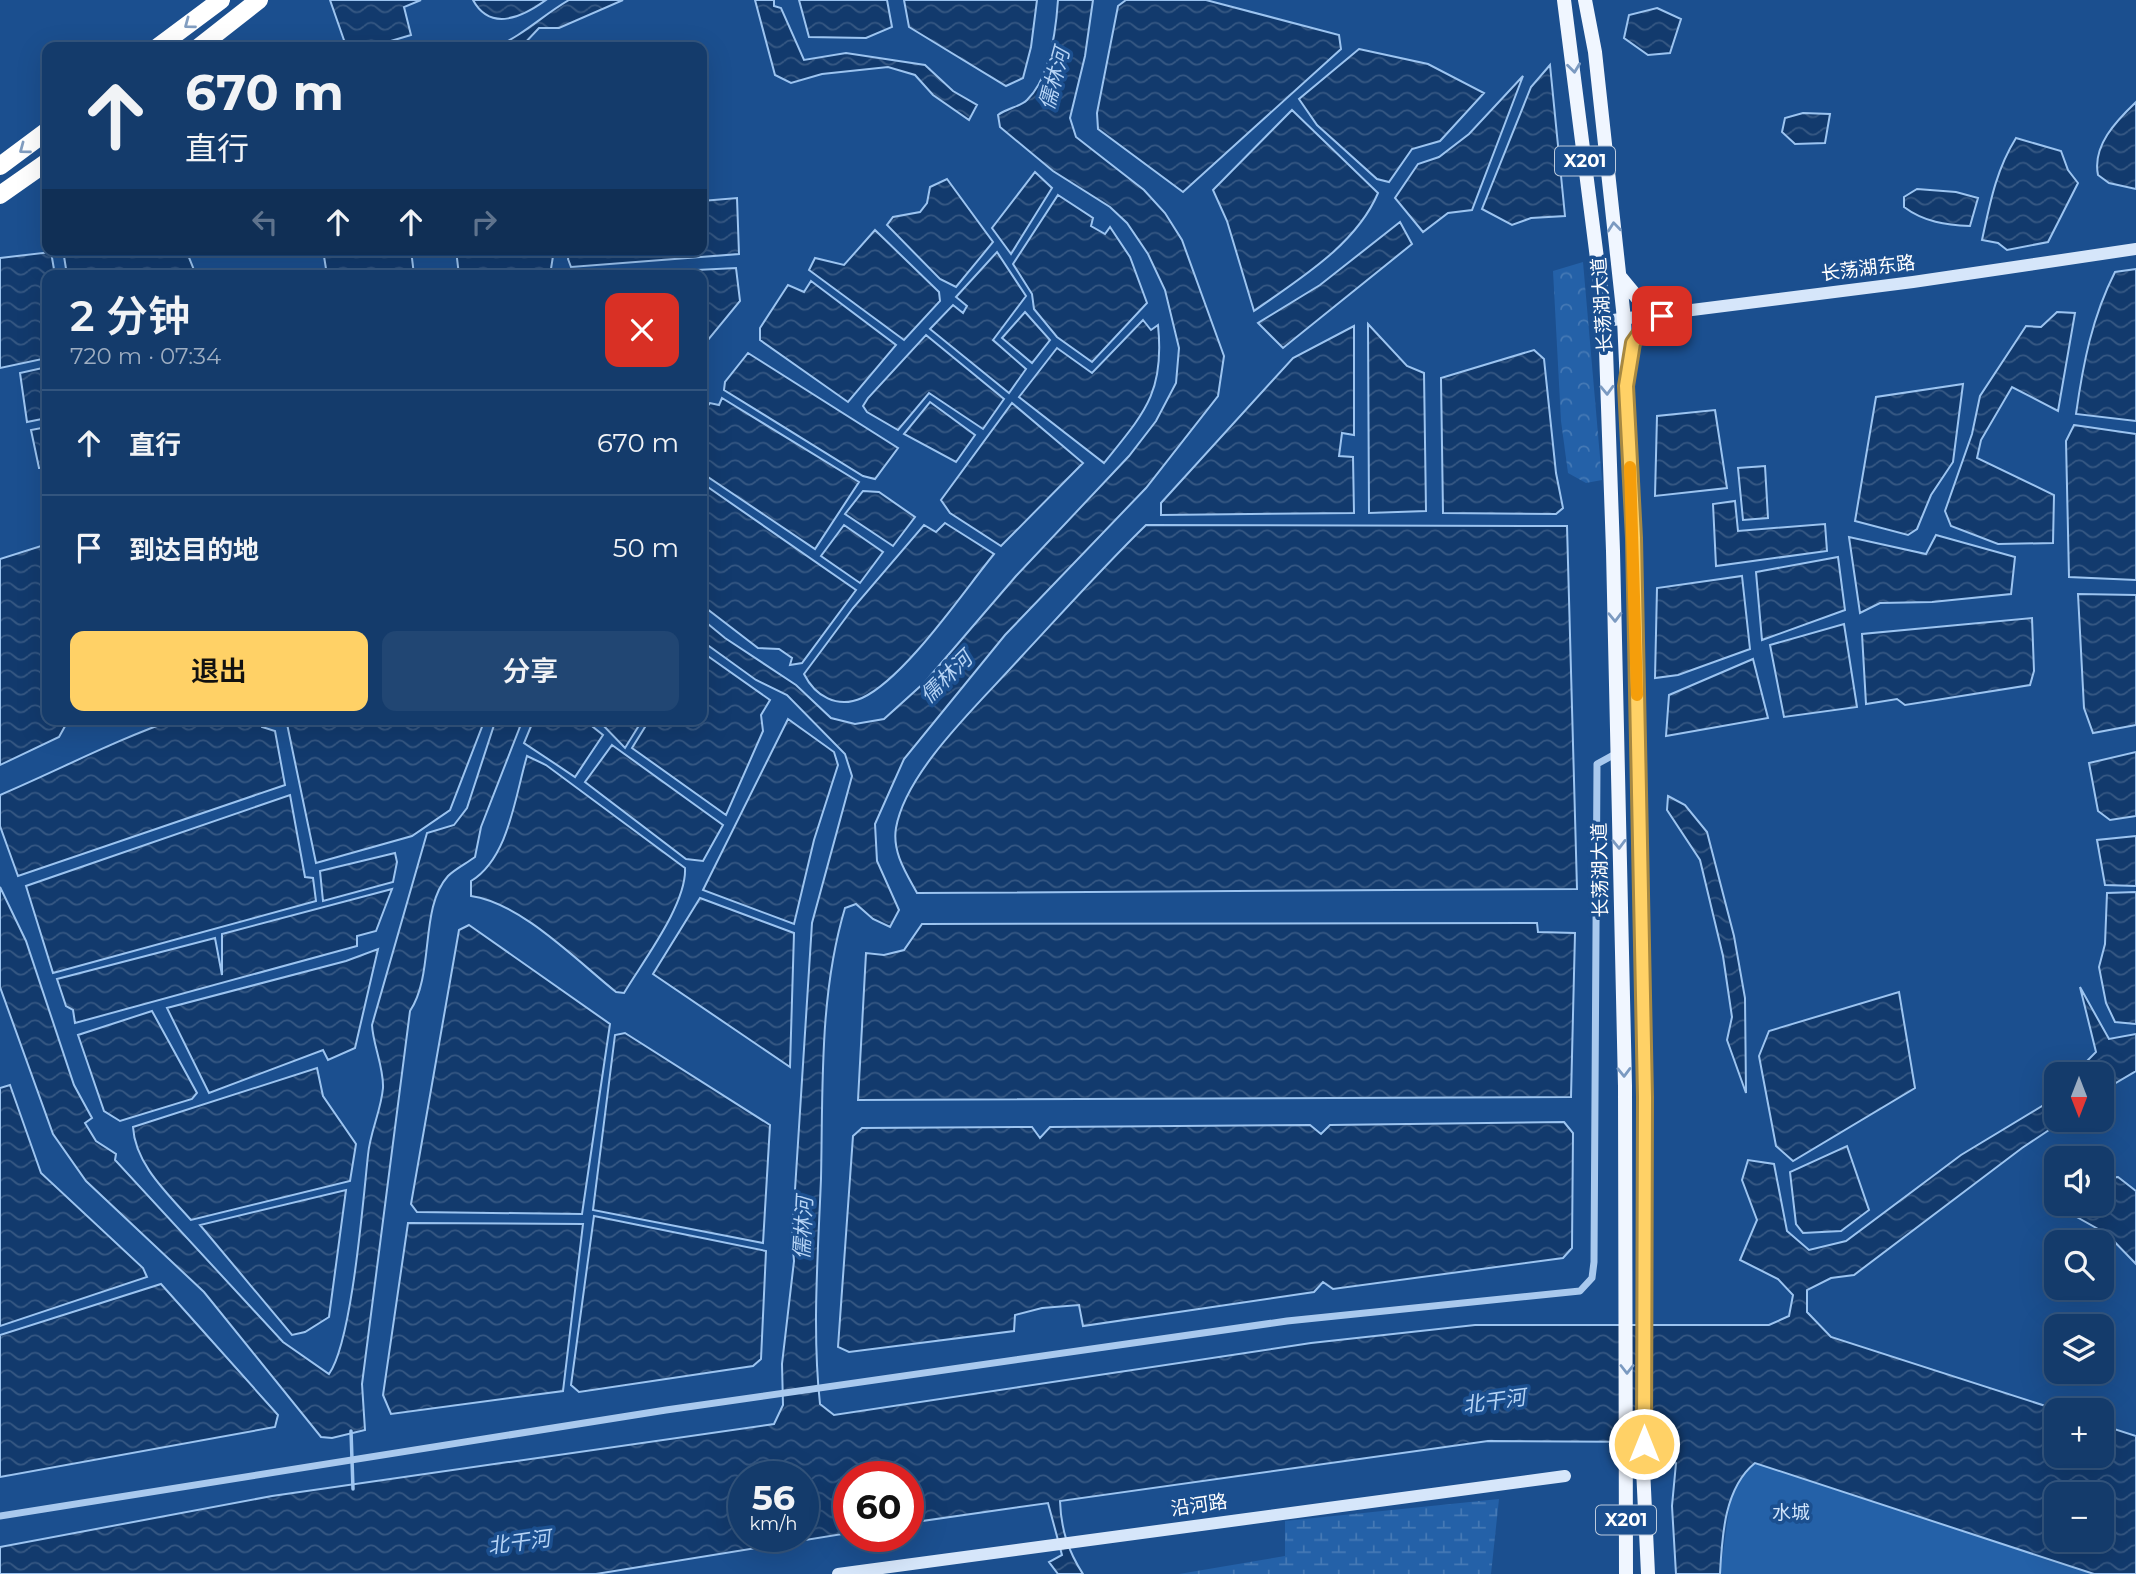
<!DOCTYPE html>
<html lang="zh">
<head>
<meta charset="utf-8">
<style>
  :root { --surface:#143b6b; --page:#214673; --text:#f1f3f6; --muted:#9dadc1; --line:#33557e; --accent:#ffd166 }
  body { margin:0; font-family:Montserrat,"Noto Sans SC",sans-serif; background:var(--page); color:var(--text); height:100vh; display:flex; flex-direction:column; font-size:26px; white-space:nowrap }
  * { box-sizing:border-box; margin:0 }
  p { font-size:23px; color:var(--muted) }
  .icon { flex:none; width:38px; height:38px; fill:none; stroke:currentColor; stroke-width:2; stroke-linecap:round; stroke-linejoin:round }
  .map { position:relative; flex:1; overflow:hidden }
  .sheet { position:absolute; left:42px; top:270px; width:665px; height:455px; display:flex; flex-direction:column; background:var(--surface); border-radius:14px; box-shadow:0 7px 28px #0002,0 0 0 2px var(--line) }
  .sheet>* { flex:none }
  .top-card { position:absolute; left:42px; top:42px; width:665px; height:214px; border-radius:14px; box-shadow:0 7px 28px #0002,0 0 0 2px var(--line); background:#143b6b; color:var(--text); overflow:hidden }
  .needle { width:46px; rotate:180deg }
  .fabs { position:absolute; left:2044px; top:1062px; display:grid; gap:14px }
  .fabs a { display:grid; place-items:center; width:70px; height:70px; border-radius:14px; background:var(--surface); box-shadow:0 7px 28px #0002,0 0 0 2px var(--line); font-size:35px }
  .speed { position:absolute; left:728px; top:1461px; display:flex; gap:14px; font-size:35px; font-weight:700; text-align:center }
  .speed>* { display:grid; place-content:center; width:91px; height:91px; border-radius:50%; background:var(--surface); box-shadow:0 7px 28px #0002,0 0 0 2px var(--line); line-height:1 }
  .speed small { font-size:18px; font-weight:400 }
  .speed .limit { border:10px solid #d22; background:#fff; color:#111 }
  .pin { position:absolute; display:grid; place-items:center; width:60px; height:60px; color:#fff; margin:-30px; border-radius:14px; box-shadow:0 4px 10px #0006 }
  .me { position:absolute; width:77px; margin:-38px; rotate:0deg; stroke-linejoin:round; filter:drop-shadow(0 0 5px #0008) }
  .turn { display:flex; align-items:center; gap:24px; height:147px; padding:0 28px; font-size:32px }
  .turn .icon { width:91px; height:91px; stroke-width:2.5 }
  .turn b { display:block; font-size:49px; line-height:60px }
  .lanes { display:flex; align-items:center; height:66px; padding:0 28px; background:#0003; justify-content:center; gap:35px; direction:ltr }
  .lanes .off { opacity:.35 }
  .round { display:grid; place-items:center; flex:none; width:74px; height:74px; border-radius:14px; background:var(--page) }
  .head { display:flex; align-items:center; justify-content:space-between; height:119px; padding:0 28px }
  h1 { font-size:42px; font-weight:600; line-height:52px }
  .button { display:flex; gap:14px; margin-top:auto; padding:14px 28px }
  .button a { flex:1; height:80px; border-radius:14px; background:var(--accent); color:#111; font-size:28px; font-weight:600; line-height:80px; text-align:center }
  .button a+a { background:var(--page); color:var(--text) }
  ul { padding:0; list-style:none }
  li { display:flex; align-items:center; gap:21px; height:105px; padding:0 28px; border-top:2px solid var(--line) }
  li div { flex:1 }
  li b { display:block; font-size:26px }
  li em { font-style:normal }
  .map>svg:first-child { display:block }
  .forest { fill:url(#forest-crowns) }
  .wetland { fill:url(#wetland-marsh) }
  .park { fill:#2461a8; fill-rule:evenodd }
  .water { fill:url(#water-waves); stroke:#9cc4f0; stroke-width:2; fill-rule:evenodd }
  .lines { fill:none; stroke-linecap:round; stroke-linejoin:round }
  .stream { stroke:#9cc4f0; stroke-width:3.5 }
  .street { stroke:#a9c9ee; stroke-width:7 }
  .secondary { stroke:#d6e6fa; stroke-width:12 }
  .primary { stroke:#f0f6ff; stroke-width:14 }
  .highway { stroke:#fff; stroke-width:18 }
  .oneway { stroke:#829ec1 }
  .oneway2 { stroke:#7b9ac1 }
  .route-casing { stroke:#a68842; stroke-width:18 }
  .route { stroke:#ffd166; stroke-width:12 }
  .slow { stroke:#f59e0b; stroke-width:12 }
  .labels { text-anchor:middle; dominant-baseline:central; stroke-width:7; stroke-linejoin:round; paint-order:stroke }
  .shield { fill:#1b4f8f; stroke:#bbcadd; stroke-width:2 }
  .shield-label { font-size:18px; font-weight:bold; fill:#fff }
  .street-label { font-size:19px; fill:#fff; stroke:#1b4f8f }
  .park-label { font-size:19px; fill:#cfe3fa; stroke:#1b4f8f }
  .water-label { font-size:21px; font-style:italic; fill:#b5d3f5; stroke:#1b4f8f }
</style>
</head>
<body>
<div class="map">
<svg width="2136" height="1574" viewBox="0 0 2136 1574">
  <defs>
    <pattern id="forest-crowns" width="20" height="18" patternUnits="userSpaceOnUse" patternTransform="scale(1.75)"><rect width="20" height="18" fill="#2461a8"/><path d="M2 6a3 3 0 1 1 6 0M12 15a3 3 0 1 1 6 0" fill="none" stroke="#4579b5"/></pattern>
    <pattern id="wetland-marsh" width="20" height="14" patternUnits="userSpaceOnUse" patternTransform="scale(1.75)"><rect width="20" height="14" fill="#2461a8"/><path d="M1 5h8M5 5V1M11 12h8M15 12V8" fill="none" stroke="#4579b5"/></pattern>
    <pattern id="water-waves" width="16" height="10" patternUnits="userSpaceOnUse" patternTransform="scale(1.75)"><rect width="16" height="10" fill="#123a6d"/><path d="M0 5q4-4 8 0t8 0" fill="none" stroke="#365883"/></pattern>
  </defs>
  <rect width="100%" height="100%" fill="#1b4f8f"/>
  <path class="forest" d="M1583,262L1602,480L1586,483L1568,473L1561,421L1553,271Z"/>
  <path class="wetland" d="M1499,1499L1491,1574H1179L1285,1556V1521Z"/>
  <path class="park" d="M1763,1397L2136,1502V1574H1720L1739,1439ZM2056,1494H2102V1540H2056Z"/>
  <path class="water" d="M330,0H421L404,7L411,35L384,43H345Z
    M473,0H546C524,16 491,33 473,0Z
    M569,0H623L559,28H539L522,46L495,47C521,37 543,15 569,0Z
    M755,0H774V6L781,8L804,60L846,53L925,65L953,91L977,105L969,120L933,95L915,75L888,67L822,74L791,83L775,75Z
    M799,0H887L892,27L866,38L809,37Z
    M904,0H1037L1031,47L1023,78L1006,86L909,27Z
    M1058,0H1093L1085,56L1070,118L1076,137L1144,190L1165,213L1182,240L1224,356L1218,396L1146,488L1005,635L904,759L875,824L877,861L899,910L890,927L873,919L856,904L845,908C819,995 823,1089 821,1179C818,1254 812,1330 820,1404L834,1415L1311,1343L1475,1325H1769L1789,1316L1793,1295L1778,1279L1740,1260L1757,1220L1742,1180L1748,1160L1774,1164L1787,1231L1809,1250L1846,1241L1961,1155L2052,1100L2056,1104V1120H2064L2022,1148L1854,1275L1831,1278L1807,1290V1312L1831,1337L2058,1410L2056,1456H2102V1425L2136,1436V1574H2094L1755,1463C1724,1488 1722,1537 1720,1574H1676L1672,1506L1676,1463L1656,1442L1488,1441L1060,1501C1061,1529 1068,1551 1083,1574H1058L1049,1562L1062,1555L1048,1503L908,1523V1477H849V1533L596,1574H0V1547L272,1496L774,1424L783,1405L782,1364L794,1261L792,1237L812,923L852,776L845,754L787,695L756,680L702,641V619L725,638L796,685L831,718L855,724L884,719L925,682L1016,576L1129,456L1156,421L1176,383L1179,348L1165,290L1148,254L1127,223L1110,207L1053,171L1000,127L998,115C1007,108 1020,107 1027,100C1050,78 1056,30 1058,0ZM744,1477H803V1536H744ZM2056,1494H2102V1540H2056Z
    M1126,0H1206L1339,35L1341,49L1183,192L1098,129L1097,113L1118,6Z
    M1657,8L1681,19L1670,53L1648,55L1624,38L1629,15Z
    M1359,49L1428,64L1484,93L1440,141L1412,149L1389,182L1377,179L1317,125L1299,99Z
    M1550,65L1565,216L1531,218L1512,225L1482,209L1531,87Z
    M1523,76L1472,210L1448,213L1423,232L1395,198L1418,164L1439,157L1469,134Z
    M2136,102V189L2109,183L2098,175C2092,146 2116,121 2136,102Z
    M1292,110L1378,193C1356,245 1299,279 1254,311L1227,221L1213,190Z
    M1803,113L1830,114L1825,143L1795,144L1782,132L1785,118Z
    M2016,138L2061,151L2068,170L2078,183L2048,242L2007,250L1998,243L1982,240C1990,203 1996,170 2016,138Z
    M1035,172L1052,188L1011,254L992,228Z
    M947,179L993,242L956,287L940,279L887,225L893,217L920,212L927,203L930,187Z
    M1917,189L1956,192L1978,198L1970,226C1946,225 1924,222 1904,207V197Z
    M1058,195L1093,218L1091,226L1105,234L1110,227L1130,257L1147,303L1092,362L1057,337L1034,309L1032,294L1013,264Z
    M737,198L739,254L571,267L568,259L570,250H702V201Z
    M1400,222L1412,244L1283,348L1258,323L1320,285Z
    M875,230L939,292L940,301L904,340L809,270L815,258L844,265Z
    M63,250H186L196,275H67Z
    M323,250H411L414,275H327Z
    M456,250H554L550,275H459Z
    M51,252L55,275H47V358L0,368V258Z
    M997,252L1026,296L993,340L1026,369L1009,393L930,329L953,305L963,313L967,306L956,297Z
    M736,268L740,301L708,340L702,342V275H594Z
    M2136,269V421L2076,414C2083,364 2092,317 2115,272Z
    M811,281L896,345L848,402L760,340V328L788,285L804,292Z
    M1025,312L1050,340L1032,363L1002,338Z
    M2057,312L2075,313L2058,411L2012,387L1981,440L1977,458L2054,495L2053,543L1998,544L1951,526L1945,511L1972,434L1980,396L2026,326L2041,327Z
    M1143,320L1151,330L1158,325C1165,393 1144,413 1104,463L1019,397L1057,348L1092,373Z
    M1368,324L1407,366L1424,373L1426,511L1369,513Z
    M1354,326V435L1342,433L1339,456L1353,457L1354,513L1161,515V503L1293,358Z
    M926,335L1004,399L983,429L929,393L898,430L867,412L863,406L868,398Z
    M1534,350L1544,359L1556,473L1563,508L1556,514L1443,513L1441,378Z
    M748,353L898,448L875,479L863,476L724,390L725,382Z
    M47,367V418L27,422L20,373Z
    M1963,384L1953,462L1931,495L1917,529L1908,535L1855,521L1876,397Z
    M722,398L859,482L815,549L702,473V414L710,403L719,405Z
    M930,402L975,435L956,462L904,434Z
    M1012,403L1083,463L1001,546L950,513L941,500Z
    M1715,410L1727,488L1655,496L1657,416Z
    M2074,425L2136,434V580L2069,577L2066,441Z
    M47,427V468H39L31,430Z
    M1765,466L1768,518L1743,520L1738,468Z
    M702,483L856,590L802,663L790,665L792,658L779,649L758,648L702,605Z
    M863,491L879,492L915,517L893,546L845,514Z
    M1735,501L1738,531L1825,524L1827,551L1716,566L1713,504Z
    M945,523L994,554C963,592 905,678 862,698C837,709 815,696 804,674L853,608L924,525L936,532Z
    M844,525L883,552L860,583L821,556Z
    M1146,525L1567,526L1577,889L917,893C906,873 892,852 896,828C906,770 982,701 1021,657C1062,613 1103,567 1146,525Z
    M1936,535L2015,557L2011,594L1932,602L1880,603L1860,613L1849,537L1926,554Z
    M41,546L47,549V598L45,599L47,719H69L59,737L0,765V559Z
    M1838,557L1845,610L1762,640L1756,572Z
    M1742,576L1750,649L1678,675L1655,678L1657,588Z
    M2078,594L2136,595V725L2093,733L2084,708Z
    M2032,618L2034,671L2030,685L1905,705L1897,699L1866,704L1862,634Z
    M1844,624L1857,707L1784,717L1770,645Z
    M702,652L770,700L761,715L763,731L726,815L632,748L650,719H702Z
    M1753,659L1768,718L1666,736L1669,695Z
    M176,719H261L262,727L275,731L285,785L18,876L0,826V795C59,770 115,740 176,719Z
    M286,719H485L450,810L412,836L316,863Z
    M496,719H523L481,827L475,857C467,863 455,869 448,876C419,908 435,973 410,1011L362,1384L365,1430L332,1438L321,1437L204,1292L86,1181L53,1134L0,987V887L26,941L74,1085L92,1118L85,1123L96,1141L116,1154L115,1160L283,1342L329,1374C352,1342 363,1201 368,1155C370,1132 381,1111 383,1088C384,1068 373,1045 372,1025L427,833L454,825L467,808Z
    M534,719H583L603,735L575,777L524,743Z
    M597,719H643L625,748Z
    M788,719L834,752L838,765L814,840L794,924L703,890Z
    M612,745L723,825L703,861L686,859L585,782Z
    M2136,752V816L2110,820L2098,811L2089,763Z
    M527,756L546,765L685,868C687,904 643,961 624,993L616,992C576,960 521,903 471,896V881C509,858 515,796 527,756Z
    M290,795L305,877L313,878L316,901L53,973L26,886Z
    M1668,796L1685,805L1707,832L1734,936L1745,998L1746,1093L1727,1040L1732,1017L1723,956L1700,860L1667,810Z
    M2136,836V886L2105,885L2097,840Z
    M395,853L397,862L393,882L323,901L320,871Z
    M392,889L376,931L357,936V946L75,1023L73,1010L66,1006L57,979L215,938L222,975V934Z
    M2136,892V1024L2115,1022L2106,1003L2099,967L2105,944L2107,893Z
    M700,898L794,933L790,1067L653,974Z
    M1537,923L1538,932L1575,933L1571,1097L858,1100L866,953L884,955L904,950L922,924Z
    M469,925L610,1024L582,1214L417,1212L411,1204L459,930Z
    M378,949L355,1048L328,1060L323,1050L209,1093L167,1008L346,961Z
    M2080,987L2109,1039L2136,1034V1071L2102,1091V1074H2074L2096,1052Z
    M1899,992L1915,1088L1793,1161L1776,1146L1759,1056L1769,1031Z
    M152,1011L197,1093L192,1099L120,1121L104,1111L78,1035Z
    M625,1033L770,1125L763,1243L593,1210L615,1035Z
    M317,1068L323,1096L356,1144L350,1181L191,1220C168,1194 135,1164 133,1127Z
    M10,1085L41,1173L143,1268L147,1277L0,1326V1088Z
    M1564,1122L1573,1133L1572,1248L1563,1258L1333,1289L1323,1282L1314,1292L1083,1326L1079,1305L1042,1308L1015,1315L1014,1331L849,1352L838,1347L853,1136L862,1128L1032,1127L1040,1138L1050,1127L1310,1125L1321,1134L1330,1125Z
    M1847,1146L1869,1210L1841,1231L1803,1233L1796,1224L1790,1172Z
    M2118,1177L2136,1191V1264L2107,1234L2075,1216L2076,1204H2102V1178Z
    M346,1190L329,1317L305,1332L292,1335L200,1225Z
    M594,1216L766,1251L761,1359L753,1366L579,1392L571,1385Z
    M408,1223L583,1224L563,1391L391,1414L383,1395Z
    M161,1284L278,1415L275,1427L0,1477V1335Z"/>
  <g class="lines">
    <path class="stream" d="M351,1431L353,1489"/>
    <path class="street" d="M0,1516L666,1410L1287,1321L1580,1291L1592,1278L1594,1262L1597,764L1617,753"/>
    <path class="secondary" d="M1605,321L1913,282L2136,249
      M838,1574L1565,1476"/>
    <path class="primary" d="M1564,0L1605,321L1613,551L1625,1086L1626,1574
      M1585,0L1595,52L1624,319L1634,538L1645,1097L1643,1468L1648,1574
      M1621,278L1640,301L1669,313
      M1630,357C1634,333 1648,324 1669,313"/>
    <path class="highway" d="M158,47L221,0
      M199,47L259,0
      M0,166L47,131
      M0,195L47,162"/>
  </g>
  <defs><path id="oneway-chevron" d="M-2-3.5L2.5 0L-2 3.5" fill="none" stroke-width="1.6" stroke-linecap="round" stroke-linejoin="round" transform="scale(1.75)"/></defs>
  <g class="oneway">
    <use href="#oneway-chevron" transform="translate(189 24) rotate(143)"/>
    <use href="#oneway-chevron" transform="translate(24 149) rotate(143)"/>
  </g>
  <g class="oneway2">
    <use href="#oneway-chevron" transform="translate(1574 68) rotate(83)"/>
    <use href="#oneway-chevron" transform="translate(1614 227) rotate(-96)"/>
    <use href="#oneway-chevron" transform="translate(1607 390) rotate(88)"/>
    <use href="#oneway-chevron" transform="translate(1615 617) rotate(89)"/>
    <use href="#oneway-chevron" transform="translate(1619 844) rotate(89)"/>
    <use href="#oneway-chevron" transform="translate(1624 1072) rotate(89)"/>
    <use href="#oneway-chevron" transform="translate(1627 1369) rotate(90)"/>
  </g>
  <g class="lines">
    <g class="route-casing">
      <path id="route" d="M1644,1444L1645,1097L1634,538L1626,386L1633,343L1645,326L1662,316"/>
    </g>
    <use href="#route" class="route"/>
    <path class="slow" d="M1630,467L1637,695"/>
  </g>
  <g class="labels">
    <g class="shield">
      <rect x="1555" y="146.5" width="60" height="29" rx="5"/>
      <rect x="1596" y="1505.5" width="60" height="29" rx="5"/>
    </g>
    <g class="shield-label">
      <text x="1585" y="161">X201</text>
      <text x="1626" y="1520">X201</text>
    </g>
    <g class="street-label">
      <text transform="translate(1868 268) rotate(-7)">长荡湖东路</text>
      <text transform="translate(1602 305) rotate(-94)">长荡湖大道</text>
      <text transform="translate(1600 870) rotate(-91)">长荡湖大道</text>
      <text transform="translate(1199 1505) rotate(-8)">沿河路</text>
    </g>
    <g class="park-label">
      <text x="1791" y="1512">水城</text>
    </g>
    <g class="water-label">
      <text transform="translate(1054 79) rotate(-75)">儒林河</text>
      <text transform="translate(946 677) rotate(-45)">儒林河</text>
      <text transform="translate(803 1228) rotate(-87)">儒林河</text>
      <text transform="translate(1494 1401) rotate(-8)">北干河</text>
      <text transform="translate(519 1542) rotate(-8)">北干河</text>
    </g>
  </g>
</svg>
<div class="fabs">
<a><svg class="needle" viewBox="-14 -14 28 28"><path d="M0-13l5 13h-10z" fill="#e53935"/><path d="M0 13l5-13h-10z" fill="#9dadc1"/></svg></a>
<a><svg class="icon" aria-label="sound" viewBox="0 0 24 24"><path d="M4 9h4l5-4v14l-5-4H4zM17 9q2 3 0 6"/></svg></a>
<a><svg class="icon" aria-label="search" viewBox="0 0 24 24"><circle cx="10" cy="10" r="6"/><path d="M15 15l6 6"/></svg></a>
<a><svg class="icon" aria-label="layers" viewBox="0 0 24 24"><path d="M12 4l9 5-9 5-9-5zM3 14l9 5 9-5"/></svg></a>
<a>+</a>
<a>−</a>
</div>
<div class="speed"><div>56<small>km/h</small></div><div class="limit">60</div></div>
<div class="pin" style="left:1662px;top:316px;background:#d93025"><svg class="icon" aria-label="arrive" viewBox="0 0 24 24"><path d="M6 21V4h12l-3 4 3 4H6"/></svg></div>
<svg class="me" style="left:1644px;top:1444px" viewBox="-20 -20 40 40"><circle r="17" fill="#ffd166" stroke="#fff" stroke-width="3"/><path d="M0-11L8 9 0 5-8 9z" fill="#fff"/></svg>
<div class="top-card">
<div class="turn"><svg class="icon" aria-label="ahead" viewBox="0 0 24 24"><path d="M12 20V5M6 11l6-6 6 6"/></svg><div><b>670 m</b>直行</div></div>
<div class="lanes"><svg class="icon off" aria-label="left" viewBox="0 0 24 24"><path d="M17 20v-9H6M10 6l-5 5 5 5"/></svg><svg class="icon" aria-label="ahead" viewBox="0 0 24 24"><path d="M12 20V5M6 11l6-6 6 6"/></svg><svg class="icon" aria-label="ahead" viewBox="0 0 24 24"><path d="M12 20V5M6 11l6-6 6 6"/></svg><svg class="icon off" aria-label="right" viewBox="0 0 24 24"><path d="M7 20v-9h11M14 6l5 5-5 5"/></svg></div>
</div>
<section class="sheet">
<div class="head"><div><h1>2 分钟</h1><p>720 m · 07:34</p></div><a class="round" style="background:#d93025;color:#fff"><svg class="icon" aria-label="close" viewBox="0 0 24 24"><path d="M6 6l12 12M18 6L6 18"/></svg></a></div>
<ul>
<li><svg class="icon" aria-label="ahead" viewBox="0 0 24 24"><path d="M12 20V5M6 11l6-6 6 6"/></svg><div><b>直行</b></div><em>670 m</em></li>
<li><svg class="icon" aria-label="arrive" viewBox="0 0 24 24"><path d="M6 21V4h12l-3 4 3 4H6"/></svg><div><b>到达目的地</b></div><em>50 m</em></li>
</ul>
<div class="button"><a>退出</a><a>分享</a></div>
</section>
</div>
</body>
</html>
